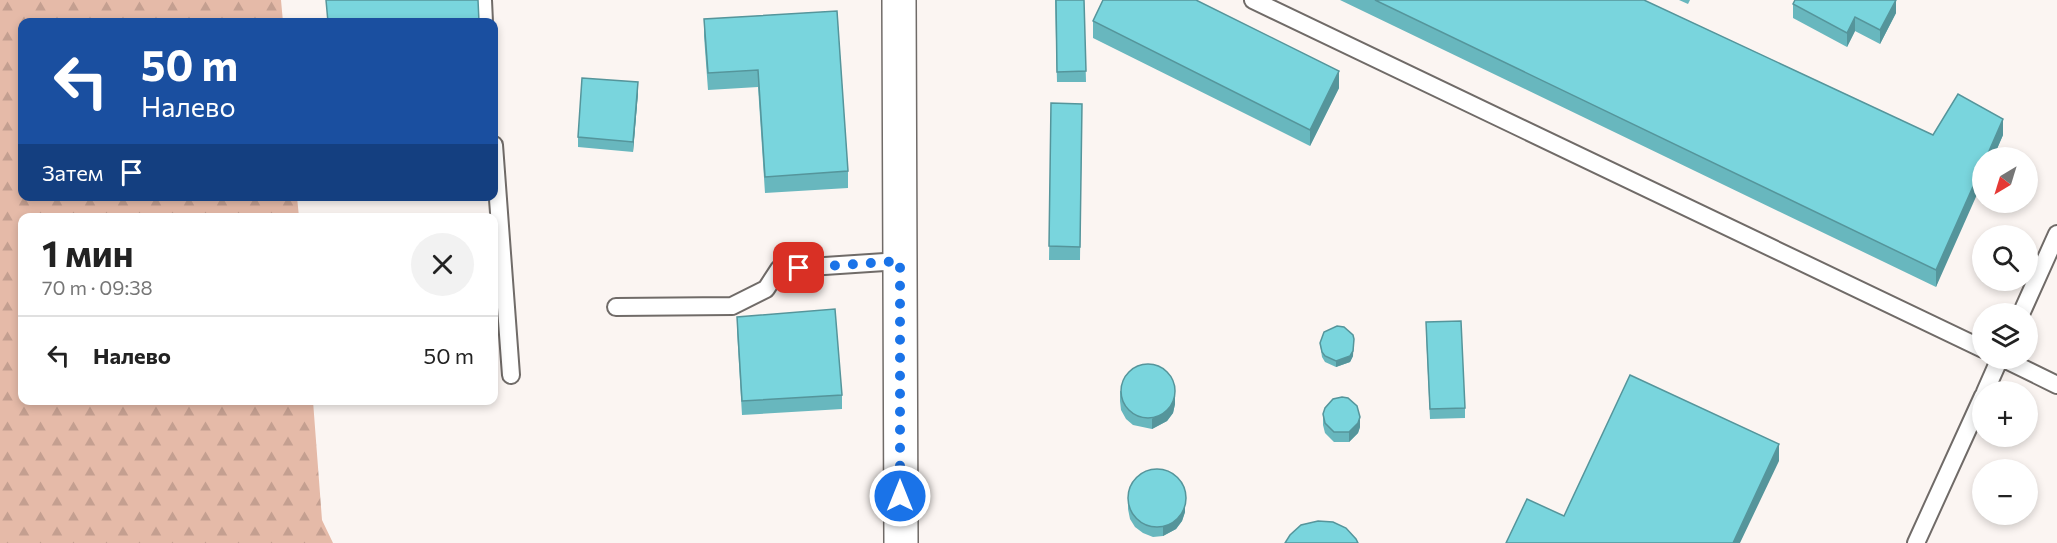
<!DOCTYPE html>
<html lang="ru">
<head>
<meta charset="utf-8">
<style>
  :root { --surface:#fff; --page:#f2f2f2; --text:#222; --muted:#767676; --line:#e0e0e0 }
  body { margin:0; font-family:Commissioner,sans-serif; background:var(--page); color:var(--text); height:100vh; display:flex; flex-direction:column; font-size:22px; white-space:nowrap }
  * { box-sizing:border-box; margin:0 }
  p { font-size:20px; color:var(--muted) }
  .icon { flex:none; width:33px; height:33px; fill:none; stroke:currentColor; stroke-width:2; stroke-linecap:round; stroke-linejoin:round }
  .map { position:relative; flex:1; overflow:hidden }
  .drawer { position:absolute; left:18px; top:213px; width:480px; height:192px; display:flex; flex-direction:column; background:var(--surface); border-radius:12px; box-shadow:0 3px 9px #0003 }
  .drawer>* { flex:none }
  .top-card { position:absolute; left:18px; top:18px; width:480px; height:183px; border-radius:12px; box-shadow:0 3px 9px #0003; background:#1a4fa0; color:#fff; overflow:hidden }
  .needle { width:39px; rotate:218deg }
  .controls { position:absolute; left:1972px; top:147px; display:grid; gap:12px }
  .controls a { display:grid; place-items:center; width:66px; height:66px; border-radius:50%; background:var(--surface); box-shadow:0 3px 9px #0003; font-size:30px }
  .pin { position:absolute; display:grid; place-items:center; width:51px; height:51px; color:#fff; margin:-26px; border-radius:12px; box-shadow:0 3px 9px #0006 }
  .me { position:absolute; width:66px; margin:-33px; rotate:0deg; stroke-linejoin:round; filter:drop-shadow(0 0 4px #0008) }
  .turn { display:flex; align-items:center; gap:21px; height:126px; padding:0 24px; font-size:27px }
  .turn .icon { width:78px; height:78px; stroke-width:2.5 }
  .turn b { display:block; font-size:42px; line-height:51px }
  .then { display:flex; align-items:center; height:57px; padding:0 24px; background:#0003; gap:12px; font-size:22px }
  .round { display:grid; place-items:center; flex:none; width:63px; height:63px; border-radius:32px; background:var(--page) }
  .headline { display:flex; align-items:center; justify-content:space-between; height:102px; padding:0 24px }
  h1 { font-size:36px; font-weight:700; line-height:45px }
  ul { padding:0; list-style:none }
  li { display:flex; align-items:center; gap:18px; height:78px; padding:0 24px; border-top:2px solid var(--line) }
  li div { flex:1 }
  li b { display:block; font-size:22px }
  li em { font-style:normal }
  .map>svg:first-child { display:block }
  .forest { fill:url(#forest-firs) }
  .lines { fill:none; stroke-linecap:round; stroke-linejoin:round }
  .service-casing { stroke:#706b68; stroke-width:20 }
  .minor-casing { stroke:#706b68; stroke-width:36 }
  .service { stroke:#fff; stroke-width:16 }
  .minor { stroke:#fff; stroke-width:33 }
  .wall { fill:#68b7be }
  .shaded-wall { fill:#55959b }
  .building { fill:#79d5dd; stroke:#55959b; stroke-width:1.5 }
  .route { stroke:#1a73e8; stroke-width:10; stroke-dasharray:0 18 }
</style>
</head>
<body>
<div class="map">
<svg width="2057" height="543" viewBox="0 0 2057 543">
  <defs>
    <pattern id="forest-firs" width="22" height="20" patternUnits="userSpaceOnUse" patternTransform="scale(1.5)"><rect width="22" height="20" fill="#e5baa8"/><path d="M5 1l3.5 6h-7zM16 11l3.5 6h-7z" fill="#c49f90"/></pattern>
  </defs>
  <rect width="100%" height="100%" fill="#fbf5f2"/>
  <path class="forest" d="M0,0H281L283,22H22V196L297,197L299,217L22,218V400L313,401L322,520L333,543H0Z"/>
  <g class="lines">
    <g class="service-casing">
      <path id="service" d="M483,0L484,22
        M1253,0L1983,349
        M494,145L511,375
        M616,307L732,306L766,289L779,269L900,261
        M2021,314L2057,234
        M2002,358L2057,385
        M1985,392L2000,358
        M1916,543L1983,396"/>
    </g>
    <g class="minor-casing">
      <path id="minor" d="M899,0L901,543"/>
    </g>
    <use href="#service" class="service"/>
    <use href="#minor" class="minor"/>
  </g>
  <path class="wall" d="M1055,0H1084L1086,82H1057Z
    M1340,0H1644L1933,135H2003L1993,158H1983L1936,287Z
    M1679,0H1690L1688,4Z
    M1793,4L1896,13L1880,44L1855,31L1847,47L1793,18Z
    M837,11L848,171V188L765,193L758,87L708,90L704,36V19Z
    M1093,21L1339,88L1310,146L1093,38Z
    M638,93L633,152L578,147V137Z
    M1051,103L1082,104L1080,260H1049Z
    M737,317L842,395V409L742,415L737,331Z
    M1426,333L1465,408V418L1430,419Z
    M1320,343L1353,356L1350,362L1336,367L1325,362L1322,357Z
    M1120,391L1175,404L1173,413L1167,421L1152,429L1133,425L1126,419L1121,410L1120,401Z
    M1323,414L1360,427L1358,433L1349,442H1334L1325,433L1323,425Z
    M1128,499L1185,512L1182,521L1176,529L1163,536L1153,537L1143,533L1135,527L1130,519L1128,509Z"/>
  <path class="shaded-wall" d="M1896,0V13L1880,44V30Z
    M1855,17V31L1847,47V33Z
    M1339,71V88L1310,146V130Z
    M638,82V93L633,152V142Z
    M2003,119V135L1993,158H1986Z
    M1983,164V181L1936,287V270Z
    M1354,339L1353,356L1350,362L1336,367V361Z
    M1175,394V404L1173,413L1167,421L1152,429V419Z
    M1360,417V427L1358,433L1349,442V432Z
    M1779,444V461L1740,543H1733Z
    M1185,501V512L1182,521L1176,529L1163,536V526Z"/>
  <path class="building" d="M326,0H478L479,22H328Z
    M1056,0H1084L1086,71L1057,72Z
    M1103,0H1196L1339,71L1310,130L1093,21Z
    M1375,0H1644L1933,135L1958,94L2003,119L1986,158H1983V164L1936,270Z
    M1795,0H1896L1880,30L1855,17L1847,33L1793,4Z
    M837,11L848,171L765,177L758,70L708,73L704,19Z
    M582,78L638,82L633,142L578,137Z
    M1051,103L1082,104L1080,247L1049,246Z
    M835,309L842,395L742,401L737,317Z
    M1461,321L1465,408L1430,409L1426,322Z
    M1337,326L1344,327L1353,335L1354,339L1353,351L1350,356L1336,361L1325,356L1322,352L1320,343L1324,332Z
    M1121 391a27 27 0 1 1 54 0a27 27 0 1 1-54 0Z
    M1630,375L1779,444L1733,543H1506L1527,499L1564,516Z
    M1342,397L1348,398L1357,406L1360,417L1358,423L1349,432H1334L1325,423L1323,414L1325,408L1333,399Z
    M1128 498a29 29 0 1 1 58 0a29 29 0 1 1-58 0Z
    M1318,521L1333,522L1346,528L1356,539L1358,543H1285L1290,535L1301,525Z"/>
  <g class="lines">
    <path class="route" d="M799,268L900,261V496"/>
  </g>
</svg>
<div class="controls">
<a><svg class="needle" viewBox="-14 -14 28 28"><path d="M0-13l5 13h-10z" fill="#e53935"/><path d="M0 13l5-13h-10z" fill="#767676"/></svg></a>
<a><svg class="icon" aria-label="search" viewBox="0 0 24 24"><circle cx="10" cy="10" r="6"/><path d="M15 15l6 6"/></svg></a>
<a><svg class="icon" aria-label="layers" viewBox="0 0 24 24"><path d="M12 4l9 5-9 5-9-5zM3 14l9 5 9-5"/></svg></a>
<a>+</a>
<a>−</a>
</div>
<div class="pin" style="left:799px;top:268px;background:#d93025"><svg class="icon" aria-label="arrive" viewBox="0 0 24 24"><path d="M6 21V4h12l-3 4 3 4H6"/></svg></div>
<svg class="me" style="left:900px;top:496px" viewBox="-20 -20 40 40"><circle r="17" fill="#1a73e8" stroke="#fff" stroke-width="3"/><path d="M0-11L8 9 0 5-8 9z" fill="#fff"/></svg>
<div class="top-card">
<div class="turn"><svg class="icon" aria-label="left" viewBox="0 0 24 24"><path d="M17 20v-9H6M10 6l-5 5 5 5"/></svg><div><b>50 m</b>Налево</div></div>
<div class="then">Затем<svg class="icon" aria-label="arrive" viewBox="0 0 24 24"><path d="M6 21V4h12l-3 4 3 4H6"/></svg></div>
</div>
<section class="drawer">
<div class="headline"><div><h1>1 мин</h1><p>70 m · 09:38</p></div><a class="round"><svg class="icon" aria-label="close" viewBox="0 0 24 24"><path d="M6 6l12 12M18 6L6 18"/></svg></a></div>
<ul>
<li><svg class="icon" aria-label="left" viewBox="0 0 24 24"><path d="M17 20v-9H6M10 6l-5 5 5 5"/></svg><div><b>Налево</b></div><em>50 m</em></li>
</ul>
</section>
</div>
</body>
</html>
